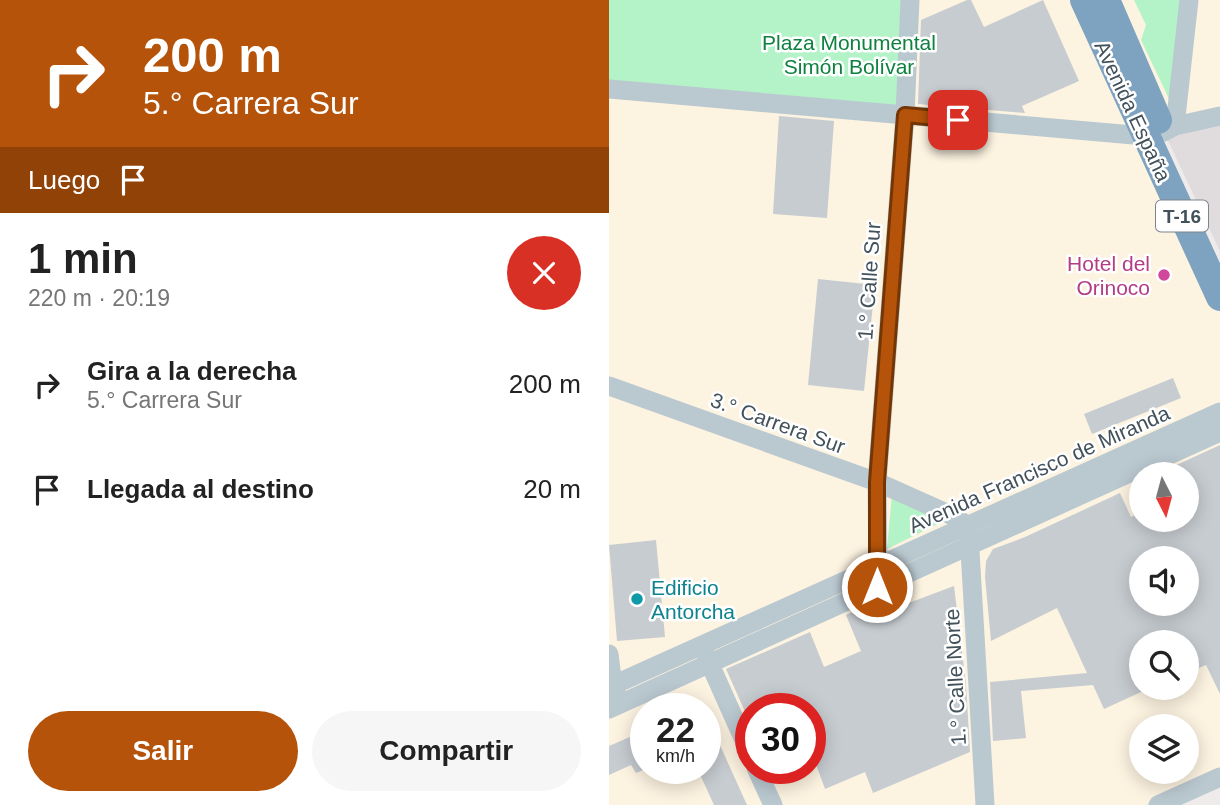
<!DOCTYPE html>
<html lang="es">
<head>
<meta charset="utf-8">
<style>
  :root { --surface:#fff; --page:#f6f6f6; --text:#222; --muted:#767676; --accent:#b45309 }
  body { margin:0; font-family:Helvetica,sans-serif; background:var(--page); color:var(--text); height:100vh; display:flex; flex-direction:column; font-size:26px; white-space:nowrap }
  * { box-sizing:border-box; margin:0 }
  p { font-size:23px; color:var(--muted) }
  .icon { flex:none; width:38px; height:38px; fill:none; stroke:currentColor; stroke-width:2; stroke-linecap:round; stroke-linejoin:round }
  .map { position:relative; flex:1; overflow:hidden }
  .sheet { display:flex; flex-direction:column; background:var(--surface); width:609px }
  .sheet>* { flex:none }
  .guide { background:#b45309; color:#fff; overflow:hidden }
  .needle { width:46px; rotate:174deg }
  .buttons { position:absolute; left:520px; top:462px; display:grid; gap:14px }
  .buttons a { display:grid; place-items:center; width:70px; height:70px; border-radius:50%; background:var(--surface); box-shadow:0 4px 18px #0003; font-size:35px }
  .speed { position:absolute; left:21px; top:693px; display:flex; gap:14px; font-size:35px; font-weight:700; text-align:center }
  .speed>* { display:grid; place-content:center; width:91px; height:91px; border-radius:50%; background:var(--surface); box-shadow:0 4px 18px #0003; line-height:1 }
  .speed small { font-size:18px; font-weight:400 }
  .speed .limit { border:10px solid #d22; background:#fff; color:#111 }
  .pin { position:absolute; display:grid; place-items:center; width:60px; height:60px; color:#fff; margin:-30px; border-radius:14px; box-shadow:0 4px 10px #0006 }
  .me { position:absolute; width:77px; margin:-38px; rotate:0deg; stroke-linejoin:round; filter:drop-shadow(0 0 5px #0008) }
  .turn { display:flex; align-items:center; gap:24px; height:147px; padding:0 28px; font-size:32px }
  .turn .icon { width:91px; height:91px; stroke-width:2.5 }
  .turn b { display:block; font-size:49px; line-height:60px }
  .then { display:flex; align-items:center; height:66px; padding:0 28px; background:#0003; gap:14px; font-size:26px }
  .round { display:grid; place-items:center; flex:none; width:74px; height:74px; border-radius:37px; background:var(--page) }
  .head { display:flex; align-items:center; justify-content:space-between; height:119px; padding:0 28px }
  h1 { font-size:42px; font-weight:600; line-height:52px }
  .cta { display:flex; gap:14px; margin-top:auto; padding:14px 28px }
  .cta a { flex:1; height:80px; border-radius:42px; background:var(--accent); color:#fff; font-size:28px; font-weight:600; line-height:80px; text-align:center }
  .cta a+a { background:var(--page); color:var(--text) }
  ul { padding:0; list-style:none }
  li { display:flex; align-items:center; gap:21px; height:105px; padding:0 28px }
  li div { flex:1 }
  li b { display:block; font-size:26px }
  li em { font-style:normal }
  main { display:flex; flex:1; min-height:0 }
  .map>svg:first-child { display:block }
  .commercial { fill:#fdf3e1; fill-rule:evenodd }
  .education { fill:#e0dcdd }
  .green { fill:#b4f2c8 }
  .building { fill:#c7ccd1; fill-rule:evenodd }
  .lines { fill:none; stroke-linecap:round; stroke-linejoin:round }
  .minor { stroke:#bac8d0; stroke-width:19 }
  .highway { stroke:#7ea3c0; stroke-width:28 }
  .route-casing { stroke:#753606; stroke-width:18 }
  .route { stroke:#b45309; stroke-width:12 }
  .hotel-dot { fill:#d1479c; stroke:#fff; stroke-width:2.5 }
  .culture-dot { fill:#0f9aa8; stroke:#fff; stroke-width:2.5 }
  .labels { text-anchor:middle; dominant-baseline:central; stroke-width:5; stroke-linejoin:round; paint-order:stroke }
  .shield { fill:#fff; stroke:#7b858c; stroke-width:2 }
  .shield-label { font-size:19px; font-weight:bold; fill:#42515a }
  .park-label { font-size:21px; fill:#0e813f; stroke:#fff }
  .street-label { font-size:21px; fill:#42515a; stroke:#fff }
  .hotel-label { font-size:21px; fill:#b23c85; stroke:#fff; text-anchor:end }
  .culture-label { font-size:21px; fill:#0d838f; stroke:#fff; text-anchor:start }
</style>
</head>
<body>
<main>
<section class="sheet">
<div class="guide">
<div class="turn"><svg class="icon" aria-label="right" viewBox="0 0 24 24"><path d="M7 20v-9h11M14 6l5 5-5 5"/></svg><div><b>200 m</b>5.° Carrera Sur</div></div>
<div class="then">Luego<svg class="icon" aria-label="arrive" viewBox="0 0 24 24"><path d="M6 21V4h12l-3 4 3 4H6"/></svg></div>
</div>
<div class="head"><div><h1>1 min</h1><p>220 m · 20:19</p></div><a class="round" style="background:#d93025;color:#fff"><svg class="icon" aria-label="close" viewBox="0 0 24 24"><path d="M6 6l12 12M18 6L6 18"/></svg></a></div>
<ul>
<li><svg class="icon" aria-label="right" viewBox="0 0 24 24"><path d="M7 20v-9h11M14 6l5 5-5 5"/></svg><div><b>Gira a la derecha</b><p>5.° Carrera Sur</p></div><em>200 m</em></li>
<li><svg class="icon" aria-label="arrive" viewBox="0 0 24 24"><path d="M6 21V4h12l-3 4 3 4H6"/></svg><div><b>Llegada al destino</b></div><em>20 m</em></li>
</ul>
<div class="cta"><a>Salir</a><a>Compartir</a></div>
</section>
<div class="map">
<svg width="611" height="805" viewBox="0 0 611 805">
  <rect width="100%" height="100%" fill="#efebeb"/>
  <path class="commercial" d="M0,0H611V115L547,130L611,272V772L536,805H0ZM532,474H578V520H532ZM532,558H578V604H532ZM532,642H578V688H532ZM37,709H96V768H37ZM142,709H201V768H142ZM532,726H578V772H532Z"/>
  <path class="education" d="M611,116V251L555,132Z"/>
  <path class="green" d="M0,0H298L293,113L0,87Z
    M525,0H571L562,103L532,40L537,25Z
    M283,494L343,517L278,549Z"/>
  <path class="building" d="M358,0H362L375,27L434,0L470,81L413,106L416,113L309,104L312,20Z
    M170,116L225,121L218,218L164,214Z
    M209,279L266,285L255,391L199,385Z
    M564,378L572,398L483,434L475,414Z
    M611,445V694L597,665L578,673V642H532V692L495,709L484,685L412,691L417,738L384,741L381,682L478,673L448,608L382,641L376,577L377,561L384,549L416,537L511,493L522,517L532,512V520H578V474H566L563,467ZM532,558H578V604H532Z
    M47,540L56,637L8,641L0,545Z
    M345,586L357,684L361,752L264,793L256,772L216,789L201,748V709H142V725L117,669L201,632L215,667L252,651L237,615L256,606L281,610Z
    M96,712L138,805H105L88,768H96Z
    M37,730V769L27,773L22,765L0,775V746Z"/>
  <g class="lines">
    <path class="minor" d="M0,89L536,136L555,132L566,126L611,116
      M566,126L580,0
      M0,386L268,482L344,516L359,526
      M360,534L376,805
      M269,575L268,482L296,115L301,0
      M96,653L142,756
      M0,654L4,686L9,697
      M0,687L611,412
      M0,709L611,432
      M147,768L164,805
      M549,805L611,777"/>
    <path class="highway" d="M475,0L611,297
      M497,0L549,120"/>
  </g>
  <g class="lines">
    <g class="route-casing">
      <path id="route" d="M268,587V482L296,115L349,120"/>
    </g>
    <use href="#route" class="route"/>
  </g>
  <circle class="hotel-dot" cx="555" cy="275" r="7"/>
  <circle class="culture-dot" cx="28" cy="599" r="7"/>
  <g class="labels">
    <rect class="shield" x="547" y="200.5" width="52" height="31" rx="5"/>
    <g class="shield-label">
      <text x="573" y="216">T-16</text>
    </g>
    <g class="park-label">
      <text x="240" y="42">Plaza Monumental<tspan x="240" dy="24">Simón Bolívar</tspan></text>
    </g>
    <g class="street-label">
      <text transform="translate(524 111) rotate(65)">Avenida España</text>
      <text transform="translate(260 281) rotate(-86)">1.° Calle Sur</text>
      <text transform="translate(169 423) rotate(20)">3.° Carrera Sur</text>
      <text transform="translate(430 469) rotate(-24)">Avenida Francisco de Miranda</text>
      <text transform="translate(346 677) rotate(-93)">1.° Calle Norte</text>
    </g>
    <g class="hotel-label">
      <text x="541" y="263">Hotel del<tspan x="541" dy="24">Orinoco</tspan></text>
    </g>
    <g class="culture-label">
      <text x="42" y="587">Edificio<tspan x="42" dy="24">Antorcha</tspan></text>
    </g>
  </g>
</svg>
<div class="buttons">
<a><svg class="needle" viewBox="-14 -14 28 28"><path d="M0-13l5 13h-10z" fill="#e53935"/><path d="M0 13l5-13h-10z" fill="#767676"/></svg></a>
<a><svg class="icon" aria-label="sound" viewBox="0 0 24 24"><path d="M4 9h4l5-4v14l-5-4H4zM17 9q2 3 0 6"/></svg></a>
<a><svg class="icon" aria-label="search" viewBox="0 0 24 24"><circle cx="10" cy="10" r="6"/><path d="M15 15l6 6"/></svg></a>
<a><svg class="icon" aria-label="layers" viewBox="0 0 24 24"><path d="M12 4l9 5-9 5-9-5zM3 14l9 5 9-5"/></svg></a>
</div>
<div class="speed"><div>22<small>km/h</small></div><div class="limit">30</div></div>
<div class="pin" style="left:349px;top:120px;background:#d93025"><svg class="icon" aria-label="arrive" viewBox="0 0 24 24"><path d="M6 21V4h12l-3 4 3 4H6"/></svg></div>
<svg class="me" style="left:268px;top:587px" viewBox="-20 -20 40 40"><circle r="17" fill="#b45309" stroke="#fff" stroke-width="3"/><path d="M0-11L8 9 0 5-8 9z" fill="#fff"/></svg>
</div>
</main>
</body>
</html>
